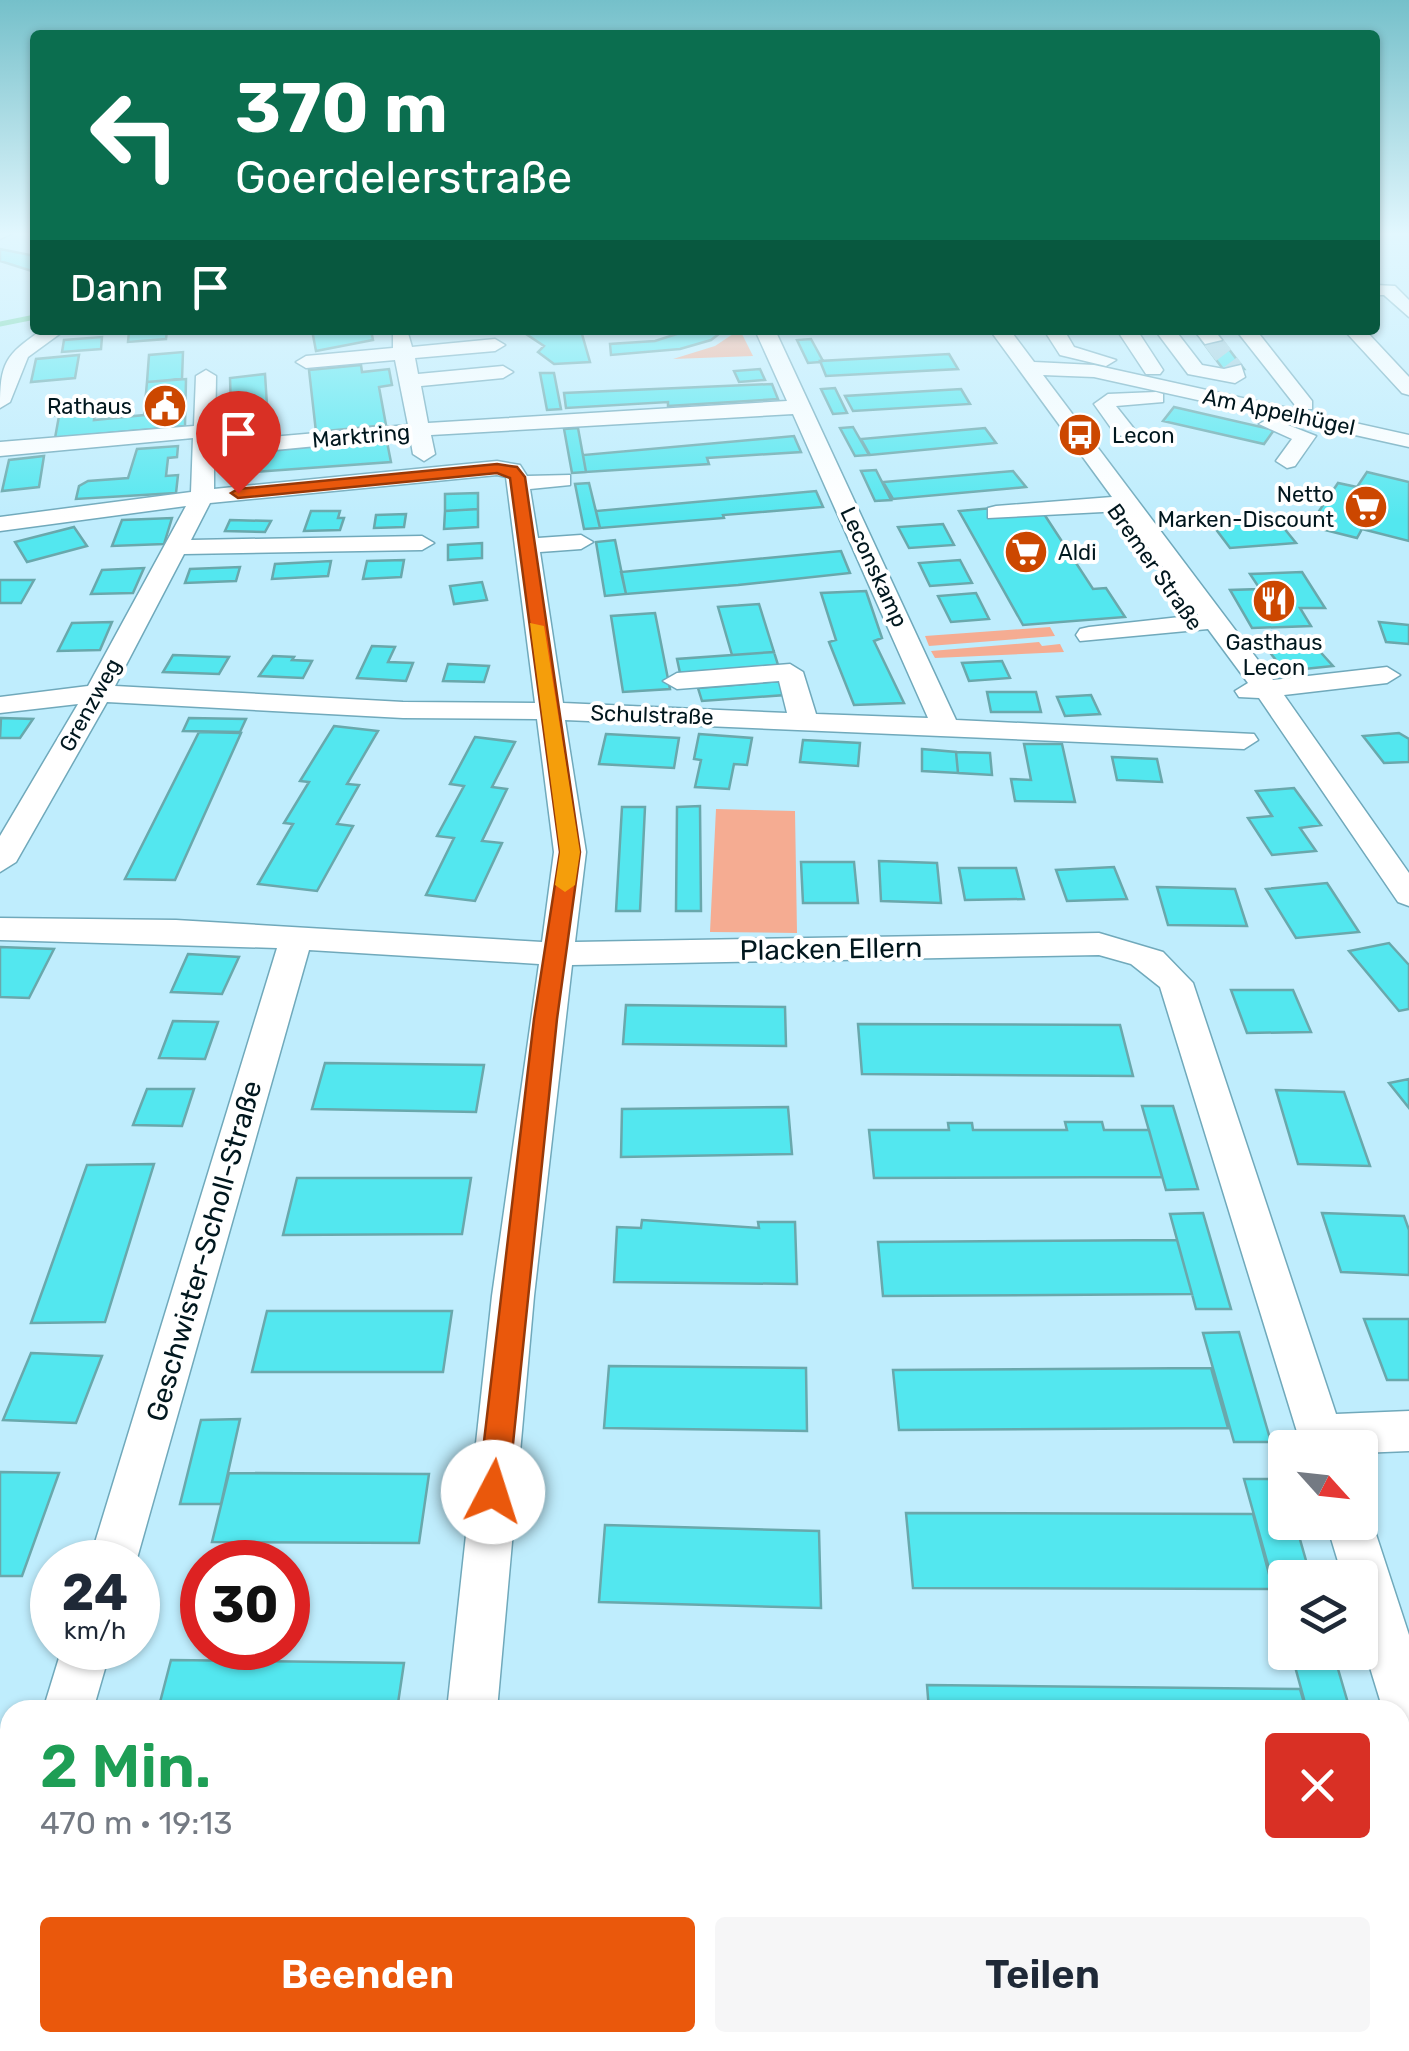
<!DOCTYPE html>
<html lang="de">
<head>
<meta charset="utf-8">
<style>
  :root { --surface:#fff; --page:#f6f6f7; --text:#1f2937; --muted:#747a83; --accent:#ea580c }
  body { margin:0; font-family:Rubik,sans-serif; background:var(--page); color:var(--text); height:100vh; display:flex; flex-direction:column; font-size:38px; white-space:nowrap }
  * { box-sizing:border-box; margin:0 }
  p { font-size:32px; color:var(--muted) }
  .icon { flex:none; width:55px; height:55px; fill:none; stroke:currentColor; stroke-width:2; stroke-linecap:round; stroke-linejoin:round }
  .map { position:relative; flex:1; overflow:hidden }
  .panel { position:absolute; left:0px; top:1700px; width:1410px; height:352px; display:flex; flex-direction:column; background:var(--surface); border-radius:30px 30px 0 0; box-shadow:0 2px 8px #0004 }
  .panel>* { flex:none }
  .guide { position:absolute; left:30px; top:30px; width:1350px; height:305px; border-radius:10px; box-shadow:0 2px 8px #0004; background:#0b6e4f; color:#fff; overflow:hidden }
  .needle { width:65px; rotate:117deg }
  .buttons { position:absolute; left:1268px; top:1430px; display:grid; gap:20px }
  .buttons a { display:grid; place-items:center; width:110px; height:110px; border-radius:10px; background:var(--surface); box-shadow:0 2px 8px #0004; font-size:50px }
  .speed { position:absolute; left:30px; top:1540px; display:flex; gap:20px; font-size:50px; font-weight:700; text-align:center }
  .speed>* { display:grid; place-content:center; width:130px; height:130px; border-radius:50%; background:var(--surface); box-shadow:0 2px 8px #0004; line-height:1 }
  .speed small { font-size:25px; font-weight:400 }
  .speed .limit { border:15px solid #d22; background:#fff; color:#111 }
  .pin { position:absolute; display:grid; place-items:center; width:85px; height:85px; color:#fff; margin:-102px -42px; border-radius:50% 50% 50% 0; rotate:-45deg; box-shadow:0 0 10px #0007 }
  .pin .icon { rotate:45deg }
  .me { position:absolute; width:110px; margin:-55px; rotate:5deg; stroke-linejoin:round; filter:drop-shadow(0 0 8px #0008) }
  .turn { display:flex; align-items:center; gap:35px; height:210px; padding:0 40px; font-size:45px }
  .turn .icon { width:130px; height:130px; stroke-width:2.5 }
  .turn b { display:block; font-size:70px; line-height:85px }
  .then { display:flex; align-items:center; height:95px; padding:0 40px; background:#0003; gap:20px; font-size:38px }
  .round { display:grid; place-items:center; flex:none; width:105px; height:105px; border-radius:10px; background:var(--page) }
  .summary { display:flex; align-items:center; justify-content:space-between; height:170px; padding:0 40px }
  h1 { font-size:60px; font-weight:600; line-height:75px; color:#1e9e55 }
  .button { display:flex; gap:20px; margin-top:auto; padding:20px 40px }
  .button a { flex:1; height:115px; border-radius:10px; background:var(--accent); color:#fff; font-size:40px; font-weight:600; line-height:115px; text-align:center }
  .button a+a { background:var(--page); color:var(--text) }
  .map>svg:first-child { display:block }
  .green { fill:#f5ac92 }
  .lines { fill:none; stroke-linecap:round; stroke-linejoin:round }
  .stream { stroke:#68d19e; stroke-width:5 }
  .building { fill:#53e7ef; stroke:#69a8ac; stroke-width:2.5 }
  .minor-tunnel { stroke:#a2cddc; stroke-width:19; stroke-dasharray:19 10; stroke-linecap:butt }
  .minor-casing { stroke:#70a9bb; stroke-width:3 }
  .minor { fill:#fff; fill-rule:evenodd }
  .route { fill:#ea580c; stroke:#983908; stroke-width:2.5 }
  .slow { fill:#f59e0b }
  .labels { text-anchor:middle; dominant-baseline:central; stroke-width:8; stroke-linejoin:round; paint-order:stroke }
  .far-poi-label { font-size:22px; fill:#01171e; stroke:#fff; text-anchor:end }
  .far-street-label { font-size:22px; fill:#01171e; stroke:#fff }
  .street-label { font-size:28px; fill:#01171e; stroke:#fff }
</style>
</head>
<body>
<div class="map">
<svg width="1409" height="2051" viewBox="0 0 1409 2051">
  <rect width="100%" height="100%" fill="#bfedfd"/>
  <path class="green" d="M736,332H741L753,356L673,359L715,346Z
    M1050,627L1055,636L929,646L925,636Z
    M1039,642L1042,646L1060,644L1064,652L935,658L931,651Z
    M716,809L795,811L797,933L710,932Z
    M1400,1828H1409V2031L1400,2028Z"/>
  <g class="lines">
    <path class="stream" d="M0,324L35,317"/>
  </g>
  <path class="building" d="M0,249L35,256V272L0,261Z
    M167,330L166,339L128,342L129,332L172,330Z
    M312,330H371L373,340L316,351Z
    M520,330H596L582,334L590,362L554,364L538,352L544,346Z
    M689,330H724L711,340L680,349L611,355L610,344L655,341Z
    M102,337L101,349L62,352L64,340Z
    M811,339L823,361L820,362L808,363L797,340Z
    M1222,340L1244,369H1223L1202,341Z
    M183,352L182,379L147,382L149,355Z
    M949,354L958,369L826,376L820,361Z
    M79,355L75,378L31,382L36,359Z
    M361,365L362,372L389,369L392,385L379,387L386,425L316,432L309,370Z
    M760,369L765,380L739,382L734,371Z
    M540,373H554L561,409L547,410Z
    M265,374L269,437L232,441L230,378Z
    M186,379L185,426L55,438L59,416L53,415L77,403L101,410L95,413L94,420L144,415L147,382Z
    M772,384L778,399L668,406V402L566,408L564,393Z
    M835,388L847,413L833,414L821,389Z
    M961,389L970,404L853,411L845,396Z
    M1174,407L1274,430L1264,444L1163,421Z
    M853,427L869,455L855,456L840,428Z
    M578,428L586,472L572,473L564,429Z
    M985,428L996,443L870,455L861,439Z
    M794,436L801,452L707,458L709,464L586,472L583,455Z
    M386,437L391,462L241,473L240,452Z
    M178,446L177,457L168,458L166,476L178,475L176,493L76,499L79,486L88,481L128,478L137,449Z
    M44,456L39,487L2,491L9,460Z
    M876,470L891,500L875,501L861,471Z
    M1013,471L1026,487L893,499L883,482Z
    M1367,472L1409,482V541L1362,529L1357,538L1309,526L1338,483L1357,487Z
    M589,483L600,528L584,529L575,484Z
    M816,491L823,507L723,515L724,518L600,528L596,511Z
    M478,493V509L445,511V494Z
    M993,508L1044,514L1093,589L1106,588L1125,617L1023,625L959,511Z
    M478,509V527L444,529L445,511Z
    M311,511H340L338,518H344L340,530L304,531Z
    M406,514L404,527L374,528L376,515Z
    M1258,517L1279,522L1296,543L1230,548L1209,520Z
    M172,518L164,544L112,546L122,520Z
    M230,520L271,521L265,532L225,531Z
    M943,524L954,545L909,548L898,527Z
    M74,527L87,546L27,562L15,542Z
    M615,540L626,594L605,596L596,542Z
    M482,543V558L448,560V545Z
    M841,551L850,573L738,585L626,594L621,572Z
    M404,560L401,577L363,579L367,561Z
    M960,560L972,583L930,586L919,563Z
    M331,561L328,576L272,579L275,564Z
    M240,567L236,581L185,583L190,569Z
    M144,568L133,593L91,594L102,570Z
    M1302,572L1325,608H1300L1311,626L1252,628L1230,590L1260,589L1250,574Z
    M0,580H34L21,603H0Z
    M482,582L487,600L454,604L450,586Z
    M866,591L882,638L874,641L904,703L854,705L829,642L836,640L821,593Z
    M976,593L989,619L951,622L938,596Z
    M759,604L774,652L732,655L718,607Z
    M655,613L670,689L623,692L611,616Z
    M112,622L100,650L58,651L72,623Z
    M1379,622L1409,625V644L1386,642Z
    M1314,645L1333,666L1285,671L1267,649Z
    M372,646L395,647L388,662L413,663L406,681L357,678Z
    M774,652L778,665L680,673L677,659Z
    M173,655L229,657L219,674L163,672Z
    M273,656L294,657L292,660L312,661L303,678L259,676Z
    M1002,661L1010,678L969,681L962,663Z
    M448,664L489,666L484,682L443,681Z
    M781,681L785,695L702,701L698,688Z
    M987,692H1036L1041,712H991Z
    M1091,695L1100,714L1065,716L1057,697Z
    M1,718L33,719L20,738H0Z
    M189,718L246,719L240,732L183,731Z
    M334,726L378,731L347,784L359,785L337,824L353,826L317,891L258,884L293,824L284,823L309,782L300,781Z
    M199,732L241,733L175,880L125,879Z
    M1399,733L1409,739V762L1384,763L1363,736Z
    M606,734L679,738L674,768L599,764Z
    M699,734L752,738L747,765L734,764L729,789L695,787L701,760L694,759Z
    M475,737L515,742L492,787L507,789L482,841L502,843L475,901L426,895L454,838L437,836L464,786L450,784Z
    M803,740L860,743L858,766L800,762Z
    M1024,744H1062L1075,802L1015,801L1011,779L1031,780Z
    M922,749L956,752L958,773L922,771Z
    M956,752L990,753L992,775L958,773Z
    M1112,757L1157,759L1162,782L1117,780Z
    M1294,788L1321,825L1300,828L1316,851L1272,855L1248,818L1272,816L1256,791Z
    M700,806L701,911H676L677,807Z
    M622,807H645L640,911H616Z
    M879,861L937,863L941,903L881,901Z
    M801,862H854L858,903H803Z
    M1114,867L1127,899L1067,901L1056,870Z
    M959,868H1016L1024,899L965,900Z
    M1327,883L1359,932L1296,938L1266,889Z
    M1157,887L1235,889L1247,926L1168,925Z
    M1389,943L1409,965V1009L1399,1011L1349,951Z
    M0,947L54,949L29,998L0,997Z
    M188,954L239,957L222,994L171,992Z
    M1231,990H1293L1311,1032L1247,1033Z
    M626,1005L785,1007L786,1046L623,1044Z
    M173,1021L218,1022L205,1059L159,1058Z
    M858,1024L1120,1025L1133,1076L862,1074Z
    M325,1063L484,1065L476,1112L312,1109Z
    M1409,1079V1108L1389,1083Z
    M147,1089H194L182,1126L133,1125Z
    M1276,1090L1344,1092L1370,1166L1298,1164Z
    M1142,1106H1173L1198,1189L1166,1190Z
    M788,1107L792,1154L621,1157L622,1109Z
    M1065,1122H1102L1104,1130H1149L1162,1177L874,1178L869,1130H949L948,1123H972L973,1130H1067Z
    M154,1164L105,1322L31,1323L87,1165Z
    M297,1178H471L462,1234L283,1235Z
    M1203,1213L1231,1309H1196L1192,1294L1170,1214Z
    M1322,1213L1404,1216L1409,1230V1275L1341,1272Z
    M642,1220L759,1228L758,1222H795L797,1284L614,1282L617,1227L641,1228Z
    M1177,1240L1192,1294L883,1296L878,1242Z
    M267,1311H452L443,1372H252Z
    M1364,1319H1409V1380H1387Z
    M1239,1332L1271,1442H1234L1203,1333Z
    M31,1353L102,1356L76,1423L3,1420Z
    M609,1366L806,1368L807,1431L604,1428Z
    M1211,1368L1228,1428L899,1430L893,1370Z
    M240,1419L221,1504H180L201,1420Z
    M0,1472L59,1473L22,1576H0Z
    M229,1473L429,1474L419,1543L212,1542Z
    M1244,1479H1281L1285,1522H1295L1311,1578H1285V1608H1280Z
    M906,1513L1253,1514L1273,1589L913,1588Z
    M605,1525L819,1531L821,1608L599,1602Z
    M1291,1652H1333L1350,1710H1307Z
    M171,1660L404,1663L397,1710H158Z
    M927,1685L1300,1689L1306,1710H929Z
    M582,2042H842L843,2051H582Z"/>
  <g class="lines">
    <path class="minor-tunnel" d="M1212,340L1234,369"/>
    <g class="minor-casing">
      <path id="minor" d="M0,232H15L0,239Z
        M1375,285L1395,286L1409,300V317L1384,295H1375Z
        M42,330H65L28,357L10,402L0,408C0,363 5,355 42,330Z
        M393,330H407L412,347L495,339L505,345L495,351L415,358L418,374L503,366L513,372L503,378L421,386L428,423L787,401L755,330H775L956,720L1254,734L1258,740L1244,749L565,720L586,852L575,942L1099,933L1163,952L1193,983L1336,1414L1409,1411V1451L1360,1453V1448H1302L1160,987L1131,964L1099,955L572,965L534,1296L497,1710H447L492,1296L539,964L309,950L136,1562H89L277,948L0,940V918L176,920L542,942L554,852L537,719L403,718L107,702L16,862L0,872V836L78,704L0,713V697L88,686L186,506L0,531V517L191,492L193,438L0,456V442L194,426L196,376L206,370L216,376L215,442L408,425L395,360L306,368L296,362L306,356L393,348ZM793,414L928,718L816,714L803,672L790,664L677,673L663,681L677,689L779,681L787,713L563,703L540,552L581,549L593,542L581,535L538,538L530,489L570,485V475L527,476L520,465L497,461L214,489V456L410,437L413,454L424,461L435,454L431,435ZM497,475L506,477L535,703L403,702L115,686L184,554L422,550L434,543L422,536L191,540L210,503Z
        M990,330H1010L1034,362L1094,365L1409,435V447L1094,377L1043,375L1273,680L1387,667L1400,675L1387,683L1284,695L1409,873V906L1398,902L1259,698L1239,697L1235,691L1248,683L1208,629L1080,641L1076,635L1080,629L1089,627L1198,615L1122,511L988,518V508L996,506L1112,497Z
        M1044,330H1064L1074,347L1116,360L1106,366L1060,355Z
        M1117,330H1137L1163,370L1160,374H1146Z
        M1155,330H1175L1202,365L1224,369L1241,365L1245,377L1235,383L1188,374Z
        M1194,330H1214L1222,340L1205,344Z
        M1236,330H1256L1312,401V409H1298Z
        M1344,330H1365L1409,377V395L1402,393Z
        M1156,392L1163,394V402L1116,406L1135,430L1124,436L1116,435L1094,404L1108,394Z
        M1270,418L1316,436L1295,466L1287,468L1276,461L1292,439L1259,424Z
        M1360,1504L1372,1522L1409,1635V1738L1400,1735V1710H1383L1360,1635V1578H1343L1326,1522H1360Z
        M62,1648H111L93,1710H43Z
        M10,1878V1963L0,1967V1883Z
        M411,2042H469L468,2051H410Z"/>
    </g>
    <use href="#minor" class="minor"/>
  </g>
  <linearGradient id="sky" x2="0" y2="1"><stop stop-color="#75c0ca"/><stop offset="0.45" stop-color="#e2f7fe"/><stop offset="1" stop-color="#e2f7fe" stop-opacity="0"/></linearGradient>
  <rect width="1409" height="519" fill="url(#sky)"/>
  <path class="route" d="M497,464L517,467L525,477L580,852L557,1019L508,1492L504,1502L493,1506L482,1502L478,1492L534,1019L560,852L510,478L497,473L238,498L231,493L238,489Z"/>
  <path class="slow" d="M530,623L544,626L580,852L575,885L565,892L555,885L560,852Z"/>
  <defs>
    <g id="civic-disc" transform="scale(2.25)"><circle r="9.5" fill="#cc4700" stroke="#fff"/><path d="M-.6-6.5H3V-4.5H.6V-3L4-1V1h2V6H-6V1h2V-1L-.6-3ZM-1.2 2.5V6h2.4V2.5Z" fill="#fff"/></g>
    <g id="bus-disc" transform="scale(2.25)"><circle r="9.5" fill="#cc4700" stroke="#fff"/><path d="M-5-6H5V4H4V6H2V4H-2V6H-4V4H-5ZM-3.5-4V0h7V-4ZM-3.5 1.2v1.5H-2V1.2ZM2 1.2v1.5H3.5V1.2Z" fill="#fff"/></g>
    <g id="supermarket-disc" transform="scale(2.25)"><circle r="9.5" fill="#cc4700" stroke="#fff"/><path d="M-6-5.5h2.5l.6 2H6L4.5 2H-2.5L-4.4-4H-6ZM-1.5 3.2a1.3 1.3 0 1 0 .1 0ZM3 3.2a1.3 1.3 0 1 0 .1 0Z" fill="#fff"/></g>
    <g id="restaurant-disc" transform="scale(2.25)"><circle r="9.5" fill="#cc4700" stroke="#fff"/><path d="M-5-6h1v4h1v-4h1v4h1v-4h1v5L-1.5 .5V6h-2V.5L-5-1ZM5-6V6H3V1.5H1.5Q1.5-4 5-6Z" fill="#fff"/></g>
  </defs>
  <g fill-rule="evenodd">
    <use href="#civic-disc" x="165" y="406"/>
    <use href="#bus-disc" x="1080" y="435"/>
    <use href="#supermarket-disc" x="1366" y="507"/>
    <use href="#supermarket-disc" x="1026" y="552"/>
    <use href="#restaurant-disc" x="1274" y="601"/>
  </g>
  <g class="labels">
    <g class="far-poi-label">
      <text x="132" y="406">Rathaus</text>
      <text x="1112" y="435" text-anchor="start">Lecon</text>
      <text x="1334" y="494">Netto<tspan x="1334" dy="25">Marken-Discount</tspan></text>
      <text x="1058" y="552" text-anchor="start">Aldi</text>
      <text x="1274" y="642" text-anchor="middle">Gasthaus<tspan x="1274" dy="25">Lecon</tspan></text>
    </g>
    <g class="far-street-label">
      <text transform="translate(1279 412) rotate(12)">Am Appelhügel</text>
      <text transform="translate(361 436) rotate(-5)">Marktring</text>
      <text transform="translate(874 567) rotate(65)">Leconskamp</text>
      <text transform="translate(1155 567) rotate(55)">Bremer Straße</text>
      <text transform="translate(90 705) rotate(-61)">Grenzweg</text>
      <text transform="translate(652 715) rotate(2)">Schulstraße</text>
    </g>
    <g class="street-label">
      <text transform="translate(831 949) rotate(-1)">Placken Ellern</text>
      <text transform="translate(204 1251) rotate(-74)">Geschwister-Scholl-Straße</text>
    </g>
  </g>
</svg>
<div class="buttons">
<a><svg class="needle" viewBox="-14 -14 28 28"><path d="M0-13l5 13h-10z" fill="#e53935"/><path d="M0 13l5-13h-10z" fill="#747a83"/></svg></a>
<a><svg class="icon" aria-label="layers" viewBox="0 0 24 24"><path d="M12 4l9 5-9 5-9-5zM3 14l9 5 9-5"/></svg></a>
</div>
<div class="speed"><div>24<small>km/h</small></div><div class="limit">30</div></div>
<div class="pin" style="left:238px;top:493px;background:#d93025"><svg class="icon" aria-label="arrive" viewBox="0 0 24 24"><path d="M6 21V4h12l-3 4 3 4H6"/></svg></div>
<svg class="me" style="left:493px;top:1492px" viewBox="-20 -20 40 40"><circle r="19" fill="#fff"/><path d="M0-13L10 11 0 6-10 11z" fill="#ea580c"/></svg>
<div class="guide">
<div class="turn"><svg class="icon" aria-label="left" viewBox="0 0 24 24"><path d="M17 20v-9H6M10 6l-5 5 5 5"/></svg><div><b>370 m</b>Goerdelerstraße</div></div>
<div class="then">Dann<svg class="icon" aria-label="arrive" viewBox="0 0 24 24"><path d="M6 21V4h12l-3 4 3 4H6"/></svg></div>
</div>
<section class="panel">
<div class="summary"><div><h1>2 Min.</h1><p>470 m · 19:13</p></div><a class="round" style="background:#d93025;color:#fff"><svg class="icon" aria-label="close" viewBox="0 0 24 24"><path d="M6 6l12 12M18 6L6 18"/></svg></a></div>
<div class="button"><a>Beenden</a><a>Teilen</a></div>
</section>
</div>
</body>
</html>
